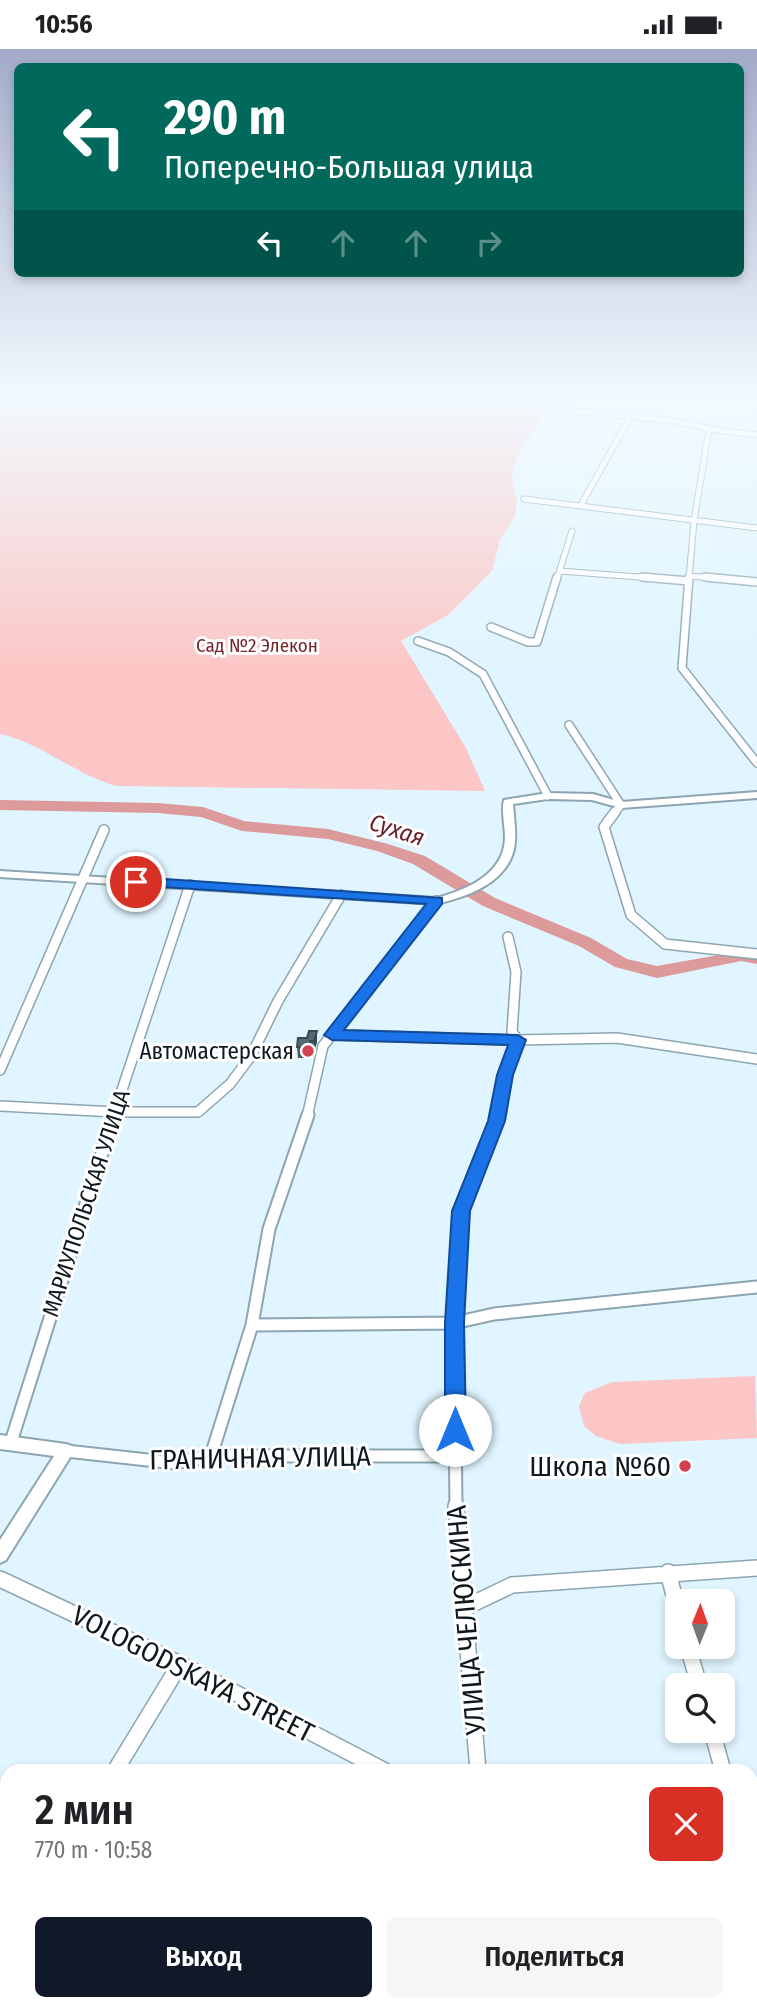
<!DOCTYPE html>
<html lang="ru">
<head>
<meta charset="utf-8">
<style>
  :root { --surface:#fff; --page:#f6f6f6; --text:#202124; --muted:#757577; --accent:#111827 }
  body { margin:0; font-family:"Fira Sans Condensed",sans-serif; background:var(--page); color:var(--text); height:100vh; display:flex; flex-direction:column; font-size:26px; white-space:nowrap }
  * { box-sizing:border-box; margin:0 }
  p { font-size:23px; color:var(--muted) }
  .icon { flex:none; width:38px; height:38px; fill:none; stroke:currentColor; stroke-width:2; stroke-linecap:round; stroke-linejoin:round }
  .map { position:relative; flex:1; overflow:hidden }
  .panel { position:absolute; left:0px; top:1715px; width:758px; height:247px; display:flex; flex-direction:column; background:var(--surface); border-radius:21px 21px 0 0; box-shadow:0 4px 10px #0003 }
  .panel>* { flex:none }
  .banner { position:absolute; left:14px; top:14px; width:730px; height:214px; border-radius:10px; box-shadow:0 4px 10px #0003; background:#00695c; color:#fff; overflow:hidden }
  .needle { width:46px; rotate:1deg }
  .fabs { position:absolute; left:665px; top:1540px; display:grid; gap:14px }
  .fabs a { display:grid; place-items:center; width:70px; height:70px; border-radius:10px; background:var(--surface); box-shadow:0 4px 10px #0003; font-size:35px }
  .pin { position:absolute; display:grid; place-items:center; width:60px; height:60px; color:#fff; margin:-30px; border:4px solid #fff; border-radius:50%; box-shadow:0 2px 7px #0007 }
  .me { position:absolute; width:77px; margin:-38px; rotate:0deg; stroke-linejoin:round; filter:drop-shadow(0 0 5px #0008) }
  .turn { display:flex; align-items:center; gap:24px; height:147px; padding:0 35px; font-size:32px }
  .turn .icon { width:91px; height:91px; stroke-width:2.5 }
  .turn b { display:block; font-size:49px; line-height:60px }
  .lanes { display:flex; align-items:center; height:66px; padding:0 35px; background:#0003; justify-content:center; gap:35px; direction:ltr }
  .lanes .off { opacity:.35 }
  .round { display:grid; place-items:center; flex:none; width:74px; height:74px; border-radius:10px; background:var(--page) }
  .headline { display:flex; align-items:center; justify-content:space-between; height:119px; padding:0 35px }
  h1 { font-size:42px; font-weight:600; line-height:52px }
  .cta { display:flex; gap:14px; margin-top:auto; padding:14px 35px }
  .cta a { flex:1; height:80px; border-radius:10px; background:var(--accent); color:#fff; font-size:28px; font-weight:600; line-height:80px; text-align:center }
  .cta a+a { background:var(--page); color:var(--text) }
  .status { display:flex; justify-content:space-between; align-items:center; height:49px; padding:0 35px; background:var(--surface); direction:ltr }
  .status svg { height:19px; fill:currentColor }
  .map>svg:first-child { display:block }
  .green { fill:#fbc6c5 }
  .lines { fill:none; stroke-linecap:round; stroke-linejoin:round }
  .river { fill:#dc9a9a; fill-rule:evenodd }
  .minor-far4-casing { stroke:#8ca5b0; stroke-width:7 }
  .minor-far3-casing { stroke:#8ca5b0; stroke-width:10 }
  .minor-far2-casing { stroke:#8ca5b0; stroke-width:12 }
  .minor-far1-casing { stroke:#8ca5b0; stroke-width:15 }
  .minor-casing { stroke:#8ca5b0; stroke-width:18 }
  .tertiary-casing { stroke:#8ca5b0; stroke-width:4 }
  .minor-far4 { stroke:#fff; stroke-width:5 }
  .minor-far3 { stroke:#fff; stroke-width:7 }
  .minor-far2 { stroke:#fff; stroke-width:9 }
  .minor-far1 { stroke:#fff; stroke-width:11 }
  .minor { stroke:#fff; stroke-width:15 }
  .tertiary { fill:#fff; fill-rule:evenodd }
  .wall { fill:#465a63 }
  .shaded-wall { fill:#394a50 }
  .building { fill:#516973; stroke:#394a50; stroke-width:2 }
  .route { fill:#1a73e8; stroke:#114b97; stroke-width:2 }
  .poi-dot { fill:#d24250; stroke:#fff; stroke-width:2.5 }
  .labels { text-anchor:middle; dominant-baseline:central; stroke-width:6; stroke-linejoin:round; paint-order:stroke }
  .far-park-label { font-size:19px; fill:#76272d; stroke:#fff }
  .poi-label { font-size:23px; fill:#0f191d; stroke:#fff; text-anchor:end }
  .street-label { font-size:23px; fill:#0f191d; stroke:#fff }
  .water-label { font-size:24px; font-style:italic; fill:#6a1c24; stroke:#fff }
  .near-street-label { font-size:28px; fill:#0f191d; stroke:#fff }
  .near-poi-label { font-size:28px; fill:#0f191d; stroke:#fff; text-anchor:end }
</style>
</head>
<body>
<div class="status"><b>10:56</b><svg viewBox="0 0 49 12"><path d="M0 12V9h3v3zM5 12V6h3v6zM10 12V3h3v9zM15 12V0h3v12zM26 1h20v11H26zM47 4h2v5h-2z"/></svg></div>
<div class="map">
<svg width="757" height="1961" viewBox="0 0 757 1961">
  <rect width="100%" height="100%" fill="#e0f5ff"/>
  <path class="green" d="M0,347H558L539,371L517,408L512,429L517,453L515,467L500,491L492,522L448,566L401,592L466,699L485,742L117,737C75,726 42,694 0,685Z
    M755,1327L757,1389L620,1395L596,1387L584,1377L579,1357L585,1344L612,1333Z"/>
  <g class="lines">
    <path class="river" d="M0,751L158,754L203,758L244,772L328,780L388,795L425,807L495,849L591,889L627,910L657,917L741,902L757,905V915L741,912L657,929L615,918L579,897L483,857L413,815L377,802L328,790L242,782L201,768L158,764L0,761Z"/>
    <g class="minor-far4-casing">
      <path id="minor-far4" d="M553,360L675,372L709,380L757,386
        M524,450L757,479
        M581,456L630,368
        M560,522L665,530
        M689,527L725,530
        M557,530L572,482
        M689,530L694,472L709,380"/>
    </g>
    <g class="minor-far3-casing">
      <path id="minor-far3" d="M642,528L689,532
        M689,528L682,619L757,714
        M705,528L757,533
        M491,578L528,593H537L557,528
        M418,592L449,603L483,625L548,747
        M569,676L621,756L614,765"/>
    </g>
    <g class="minor-far2-casing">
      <path id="minor-far2" d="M615,763L604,778L631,866L665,895L757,905
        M332,986L518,991L617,989L757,1010
        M0,1021L104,781
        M0,1057L115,1063H198L230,1035L251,1007L278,952L341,846
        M113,1068L190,836
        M307,1068L323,997L436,852
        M498,1068L505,1026L518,991L512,983L516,923L508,888"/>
    </g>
    <g class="minor-far1-casing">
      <path id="minor-far1" d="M252,1276L454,1274L494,1265L757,1238
        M11,1393L114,1066
        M66,1402L175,1414L211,1407H455
        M211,1407L252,1276L269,1180L308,1066
        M456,1458L454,1274L461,1162L498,1066"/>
    </g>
    <g class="minor-casing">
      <path id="minor" d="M456,1457L478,1722
        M668,1523L677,1558
        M0,1530L180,1615L385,1722
        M466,1558L512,1536L757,1519
        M688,1598L699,1636
        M712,1682L723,1722
        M115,1722L180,1615
        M751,1823L757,1845
        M0,1912L7,1900
        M509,1955L510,1961
        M281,1961L283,1955"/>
    </g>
    <g class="tertiary-casing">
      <path id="tertiary" d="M757,743V749L621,759L592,751L548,750L513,755C514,770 517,786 514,800C506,835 466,848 436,855L0,828V822L436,849C467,841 504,825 505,789C505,776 501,762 504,751L548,744L593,745L621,753Z
        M0,1386L66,1395L72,1397L74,1402L6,1511L0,1514V1491L54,1407L0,1400Z"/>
    </g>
    <use href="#minor-far4" class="minor-far4"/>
    <use href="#minor-far3" class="minor-far3"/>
    <use href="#minor-far2" class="minor-far2"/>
    <use href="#minor-far1" class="minor-far1"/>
    <use href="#minor" class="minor"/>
    <use href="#tertiary" class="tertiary"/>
  </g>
  <path class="wall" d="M307,989L317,993L314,1003H310L309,1009H298L297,998Z"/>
  <path class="shaded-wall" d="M317,982V993L314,1003V992Z"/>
  <path class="building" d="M309,982H317L314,992H310L309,998H297L298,989H307Z"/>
  <linearGradient id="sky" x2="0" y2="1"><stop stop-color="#a3aac9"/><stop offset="0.56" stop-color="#f1faff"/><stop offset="1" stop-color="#f1faff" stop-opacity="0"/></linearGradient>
  <rect width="757" height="622" fill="url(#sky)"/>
  <path class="route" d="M136,828L442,849V855L344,981L518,986L526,991L513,1026L505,1072L470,1162L464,1274L466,1381L463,1387L455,1389L448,1387L445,1381V1274L452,1162L488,1072L497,1026L508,996L332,991L324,986L426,855L131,836L129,833Z"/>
  <g class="poi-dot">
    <circle cx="308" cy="1002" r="7"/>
    <circle cx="685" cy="1417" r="7"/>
  </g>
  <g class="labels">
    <g class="far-park-label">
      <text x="257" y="596">Сад №2 Элекон</text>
    </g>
    <g class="poi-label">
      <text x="294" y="1002">Автомастерская</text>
    </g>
    <g class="street-label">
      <text transform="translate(86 1154) rotate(-72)">МАРИУПОЛЬСКАЯ УЛИЦА</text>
    </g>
    <g class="water-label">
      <text transform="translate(397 781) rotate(18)">Сухая</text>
    </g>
    <g class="near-street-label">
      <text transform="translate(260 1409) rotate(-1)">ГРАНИЧНАЯ УЛИЦА</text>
      <text transform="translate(466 1571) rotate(-95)">УЛИЦА ЧЕЛЮСКИНА</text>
      <text transform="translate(193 1625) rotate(27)">VOLOGODSKAYA STREET</text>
    </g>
    <g class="near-poi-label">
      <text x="671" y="1417">Школа №60</text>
    </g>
  </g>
</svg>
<div class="fabs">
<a><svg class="needle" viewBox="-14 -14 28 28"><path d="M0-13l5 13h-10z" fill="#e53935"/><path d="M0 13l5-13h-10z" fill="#757577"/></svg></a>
<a><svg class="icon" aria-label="search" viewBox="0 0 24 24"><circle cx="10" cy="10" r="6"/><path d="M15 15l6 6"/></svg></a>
</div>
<div class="pin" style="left:136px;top:833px;background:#d93025"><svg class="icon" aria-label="arrive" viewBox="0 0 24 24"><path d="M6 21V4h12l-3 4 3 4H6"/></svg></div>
<svg class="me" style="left:455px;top:1381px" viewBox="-20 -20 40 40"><circle r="19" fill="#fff"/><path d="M0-13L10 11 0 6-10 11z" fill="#1a73e8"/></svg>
<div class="banner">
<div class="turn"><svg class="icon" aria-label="left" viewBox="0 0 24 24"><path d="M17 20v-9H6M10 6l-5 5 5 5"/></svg><div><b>290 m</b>Поперечно-Большая улица</div></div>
<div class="lanes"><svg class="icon" aria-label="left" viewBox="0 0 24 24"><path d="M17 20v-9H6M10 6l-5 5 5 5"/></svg><svg class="icon off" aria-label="ahead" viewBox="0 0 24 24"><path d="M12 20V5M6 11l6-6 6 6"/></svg><svg class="icon off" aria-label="ahead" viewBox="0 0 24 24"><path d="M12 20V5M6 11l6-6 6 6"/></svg><svg class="icon off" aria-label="right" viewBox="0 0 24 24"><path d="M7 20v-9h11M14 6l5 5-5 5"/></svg></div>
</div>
<section class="panel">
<div class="headline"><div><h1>2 мин</h1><p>770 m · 10:58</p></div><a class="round" style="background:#d93025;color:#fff"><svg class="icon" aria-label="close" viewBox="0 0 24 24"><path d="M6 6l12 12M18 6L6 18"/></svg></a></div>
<div class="cta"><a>Выход</a><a>Поделиться</a></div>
</section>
</div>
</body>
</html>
